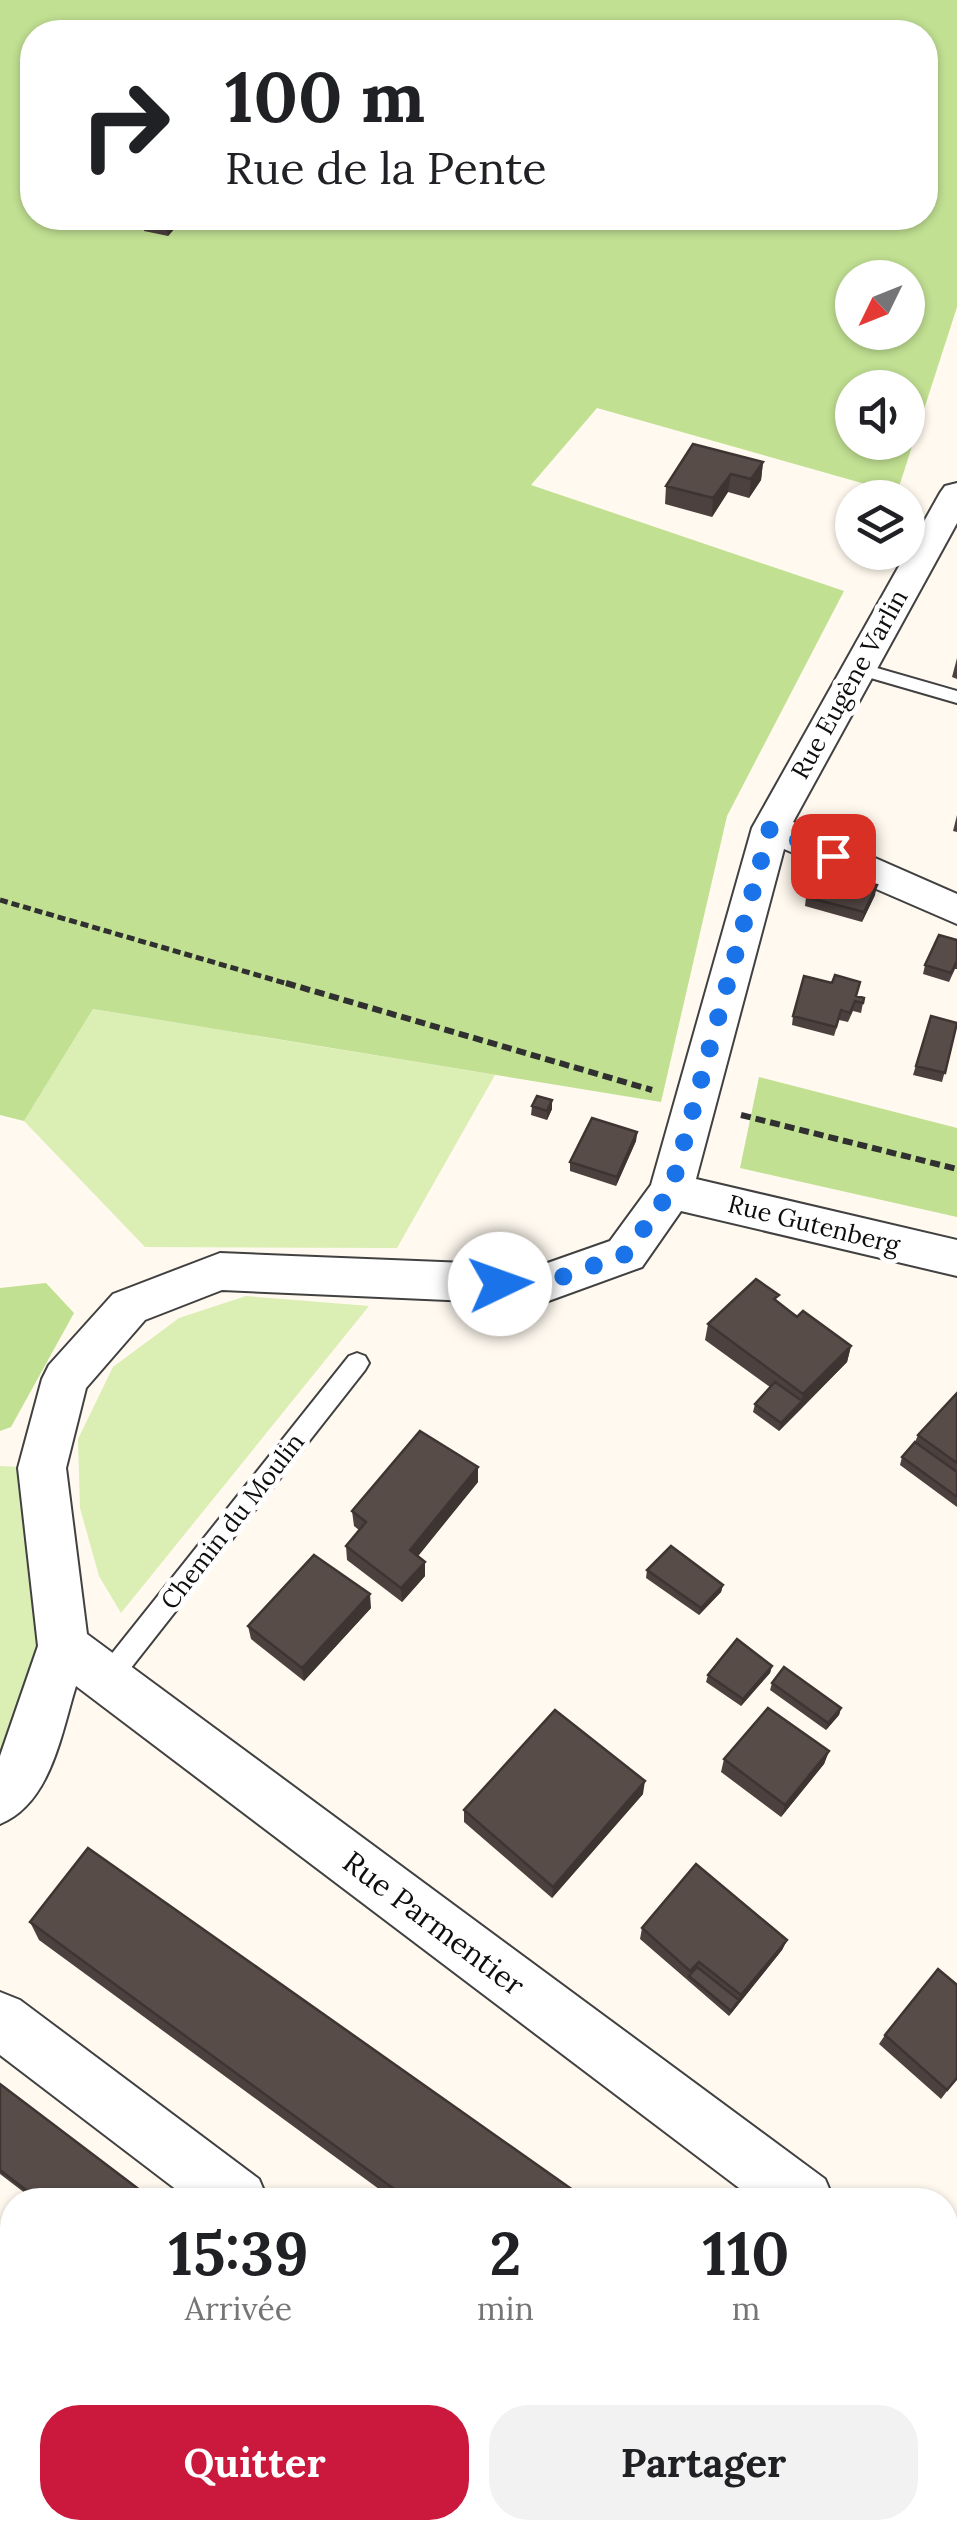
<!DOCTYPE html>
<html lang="fr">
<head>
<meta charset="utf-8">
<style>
  :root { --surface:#fff; --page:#f2f2f2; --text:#202124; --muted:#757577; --accent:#cb183d }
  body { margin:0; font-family:Lora,serif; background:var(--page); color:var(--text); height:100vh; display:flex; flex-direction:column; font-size:38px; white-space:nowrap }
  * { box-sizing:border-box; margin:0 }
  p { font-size:32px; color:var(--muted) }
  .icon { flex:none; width:55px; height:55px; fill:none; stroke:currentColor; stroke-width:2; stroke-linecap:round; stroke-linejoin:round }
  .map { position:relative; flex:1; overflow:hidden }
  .panel { position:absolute; left:0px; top:2188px; width:958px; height:352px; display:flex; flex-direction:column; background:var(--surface); border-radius:40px 40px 0 0; box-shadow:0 2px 8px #0004 }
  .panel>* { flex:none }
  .banner { position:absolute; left:20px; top:20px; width:918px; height:210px; border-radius:40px; box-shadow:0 2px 8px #0004; background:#fff; color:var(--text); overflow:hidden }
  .needle { width:65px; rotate:227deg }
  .fabs { position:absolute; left:835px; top:260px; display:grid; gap:20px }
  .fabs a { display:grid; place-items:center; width:90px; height:90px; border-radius:50%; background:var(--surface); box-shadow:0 2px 8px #0004; font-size:50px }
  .pin { position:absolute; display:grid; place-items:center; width:85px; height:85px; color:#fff; margin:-42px; border-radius:20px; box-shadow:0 5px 15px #0006 }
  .me { position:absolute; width:110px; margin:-55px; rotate:87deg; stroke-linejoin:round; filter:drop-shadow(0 0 8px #0008) }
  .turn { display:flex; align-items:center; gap:35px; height:210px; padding:0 40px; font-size:45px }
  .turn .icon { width:130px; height:130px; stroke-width:2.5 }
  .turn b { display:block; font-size:70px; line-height:85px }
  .eta { display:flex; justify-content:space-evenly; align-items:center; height:170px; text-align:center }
  .eta b { font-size:60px; font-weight:700; line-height:70px }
  .cta { display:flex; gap:20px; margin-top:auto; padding:20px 40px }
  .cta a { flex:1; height:115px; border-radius:40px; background:var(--accent); color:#fff; font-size:40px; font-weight:700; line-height:115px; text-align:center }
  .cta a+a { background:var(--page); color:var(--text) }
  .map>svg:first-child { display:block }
  .green { fill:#dbeeb4 }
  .forest { fill:#c1e092; fill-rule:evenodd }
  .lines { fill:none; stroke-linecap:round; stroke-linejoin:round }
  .service-casing { stroke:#414141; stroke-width:4 }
  .minor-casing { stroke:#414141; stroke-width:4 }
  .path-far1 { stroke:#303030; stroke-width:5; stroke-dasharray:8 4; stroke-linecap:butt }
  .path { stroke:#303030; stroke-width:6; stroke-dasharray:10 5; stroke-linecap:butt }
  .service { fill:#fff; fill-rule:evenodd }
  .minor { fill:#fff; fill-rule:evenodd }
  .wall { fill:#4c413f }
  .shaded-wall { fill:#3e3533 }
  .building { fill:#584c49; stroke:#3e3533; stroke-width:2.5 }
  .route { stroke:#1a73e8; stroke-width:18; stroke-dasharray:0 32.4 }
  .labels { text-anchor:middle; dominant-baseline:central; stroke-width:10; stroke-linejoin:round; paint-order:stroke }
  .street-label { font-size:25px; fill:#0e0e0e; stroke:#fff }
  .near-street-label { font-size:30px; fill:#0e0e0e; stroke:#fff }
</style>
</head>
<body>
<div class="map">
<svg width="957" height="2539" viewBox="0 0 957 2539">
  <rect width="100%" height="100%" fill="#fff9ef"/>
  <path class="green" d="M93,1009L495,1075L397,1248L145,1247L24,1121Z
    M246,1296L369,1306L121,1613L99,1576L80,1508L78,1439L113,1367L179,1318Z
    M0,1466L42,1468L63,1646L0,1798Z"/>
  <path class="forest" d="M0,0H957V307L897,493L597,408L531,485L844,591L727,816L661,1102L93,1009L24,1121L0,1115ZM32,32H925V218H32ZM852,278H908V332H852ZM852,388H908V442H852Z
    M759,1077L957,1128V1217L740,1168Z
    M46,1283L74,1313L11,1427L0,1431V1288Z"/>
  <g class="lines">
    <g class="service-casing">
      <path id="service" d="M856,662L957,691V703L850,672L847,668Z
        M357,1353L365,1356L369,1363L365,1370L116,1687L107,1691L98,1687L94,1679L98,1671L349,1356Z"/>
    </g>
    <g class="minor-casing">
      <path id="minor" d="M957,483V523L793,822L957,894V924L784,849L696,1179L957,1240V1276L681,1211L642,1267L540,1304L222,1290L145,1320L86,1388L66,1468L87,1634L825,2179L834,2200H755L76,1686C61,1734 51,1803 0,1824V1756L38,1646L18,1468L42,1379L49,1365L113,1294L220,1253L539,1266L610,1241L651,1185L752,828L940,493L945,486Z
        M0,1992L20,2000L259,2179L268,2200H190L0,2055Z
        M945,2275L957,2280V2344L945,2339Z
        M180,2528H247L242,2539H175Z
        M632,2528H701L703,2532L700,2539H637Z"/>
    </g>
    <path class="path-far1" d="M0,900L295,986"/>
    <path class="path" d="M286,983L652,1090
      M741,1115L957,1169"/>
    <use href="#service" class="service"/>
    <use href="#minor" class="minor"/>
  </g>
  <path class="wall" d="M146,218H184L168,236L144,231L143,221Z
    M763,462L761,480L749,498L728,492L712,517L665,504L666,486Z
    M957,658V679L952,677Z
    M957,815V832L953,831Z
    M875,895L862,922L805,906L806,897Z
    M957,940V969H955L949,982L923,974L925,965Z
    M856,996L864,998L861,1013L853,1011L848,1022L839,1020L834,1036L792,1025L793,1016Z
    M931,1016L957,1026L942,1082L913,1075Z
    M532,1106L552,1109L547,1120L531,1115Z
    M637,1132L636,1141L616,1186L570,1171V1162Z
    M777,1302L798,1316L851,1346L847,1362L779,1431L753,1412L755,1404L770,1387L705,1340L708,1324Z
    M957,1393V1507L900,1465L902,1457L915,1442L918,1435Z
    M478,1482L417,1556L425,1562V1576L402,1602L347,1560L346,1546L359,1530L354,1526L352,1511Z
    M647,1570L723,1585L721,1592L699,1615L646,1578Z
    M371,1608L304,1681L251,1639L248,1626Z
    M772,1666L770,1673L741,1706L706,1682L708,1675Z
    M772,1683L841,1708L839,1715L826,1730L770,1690Z
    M829,1751L824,1764L781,1817L721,1772L724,1759Z
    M643,1794L552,1898L464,1822V1810Z
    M30,1922L587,2200H394L39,1940Z
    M642,1928L787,1940L782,1950L729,2016L640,1939Z
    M885,2035L957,2078L941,2099L879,2044Z
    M0,2084L153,2200H34L0,2174Z
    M768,2528H935L950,2539H782Z"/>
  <path class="shaded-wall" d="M174,218H184L168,236L166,226Z
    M763,462L761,480L749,498L751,479Z
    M731,474L728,492L712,517L713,498Z
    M877,885L875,895L862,922L864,912Z
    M552,1100V1109L547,1120V1111Z
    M637,1132L636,1141L616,1186L617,1177Z
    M851,1346L847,1362L800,1410L803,1394Z
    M802,1401L800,1410L779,1431L781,1423Z
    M478,1467V1482L411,1565L410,1550Z
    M425,1562V1576L402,1602L401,1588Z
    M723,1585L721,1592L699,1615L701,1608Z
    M370,1594L371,1608L304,1681L302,1668Z
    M772,1666L770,1673L741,1706L743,1699Z
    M841,1708L839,1715L826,1730L828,1723Z
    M829,1751L824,1764L781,1817L785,1805Z
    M645,1781L643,1794L552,1898L553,1887Z
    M787,1940L782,1950L729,2016L741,1995Z"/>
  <path class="building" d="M146,218H174L166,226L143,221Z
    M693,444L763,462L751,479L731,474L713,498L666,486Z
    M816,875L840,883L844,876L877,885L864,912L806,897Z
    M939,935L957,940V961L951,973L925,965Z
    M835,975L860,982L856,996L864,998L863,1003L855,1001L850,1013L841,1010L836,1027L793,1016L804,976L832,983Z
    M931,1016L957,1023L945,1073L916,1066Z
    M537,1096L552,1100L547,1111L532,1106Z
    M592,1118L637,1132L617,1177L570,1162Z
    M756,1279L779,1295L774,1299L797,1317L803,1311L851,1346L803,1394L708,1324Z
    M775,1382L802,1401L781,1423L755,1404Z
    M957,1393V1463L918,1435Z
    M420,1431L478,1467L410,1550L425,1562L401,1588L346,1546L366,1522L352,1511Z
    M915,1442L957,1472V1497L902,1457Z
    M671,1546L723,1585L701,1608L647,1570Z
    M314,1555L370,1594L302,1668L248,1626Z
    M737,1639L772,1666L743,1699L708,1675Z
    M784,1667L841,1708L828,1723L772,1683Z
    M768,1708L829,1751L785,1805L724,1759Z
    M555,1710L645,1781L553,1887L464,1810Z
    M88,1848L587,2200H409L30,1922Z
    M696,1864L787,1940L741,1995L699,1962L690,1971L642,1928Z
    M697,1967L739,2000L731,2011L689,1976Z
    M938,1969L957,1985V2078L947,2090L885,2035Z
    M0,2084L153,2200H39L0,2170Z
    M0,2282L12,2292V2385L0,2375Z
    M776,2528H935L950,2539H790Z"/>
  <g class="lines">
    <path class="route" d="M500,1284L540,1285L626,1254L671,1190L770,828L833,856"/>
  </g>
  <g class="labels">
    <g class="street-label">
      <text transform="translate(849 684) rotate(-61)">Rue Eugène Varlin</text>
      <text transform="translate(814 1224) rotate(14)">Rue Gutenberg</text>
      <text transform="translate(232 1521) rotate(-52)">Chemin du Moulin</text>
    </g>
    <g class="near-street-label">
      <text transform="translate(434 1923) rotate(37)">Rue Parmentier</text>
    </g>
  </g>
</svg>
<div class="fabs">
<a><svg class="needle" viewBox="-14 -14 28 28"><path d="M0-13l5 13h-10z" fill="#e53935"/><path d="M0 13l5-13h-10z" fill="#757577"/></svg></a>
<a><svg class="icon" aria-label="sound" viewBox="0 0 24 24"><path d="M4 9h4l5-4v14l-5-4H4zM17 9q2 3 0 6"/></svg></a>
<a><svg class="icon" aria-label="layers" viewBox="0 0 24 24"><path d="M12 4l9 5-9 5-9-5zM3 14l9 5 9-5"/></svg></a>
</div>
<div class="pin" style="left:833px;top:856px;background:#d93025"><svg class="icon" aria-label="arrive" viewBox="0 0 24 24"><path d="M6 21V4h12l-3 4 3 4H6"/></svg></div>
<svg class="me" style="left:500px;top:1284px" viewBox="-20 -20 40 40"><circle r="19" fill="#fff"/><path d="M0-13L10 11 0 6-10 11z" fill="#1a73e8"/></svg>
<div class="banner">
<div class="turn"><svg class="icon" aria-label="right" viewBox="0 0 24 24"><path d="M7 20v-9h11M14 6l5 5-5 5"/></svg><div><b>100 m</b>Rue de la Pente</div></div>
</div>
<section class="panel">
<div class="eta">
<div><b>15:39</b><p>Arrivée</p></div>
<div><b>2</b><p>min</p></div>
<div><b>110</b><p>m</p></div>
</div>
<div class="cta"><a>Quitter</a><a>Partager</a></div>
</section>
</div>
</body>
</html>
